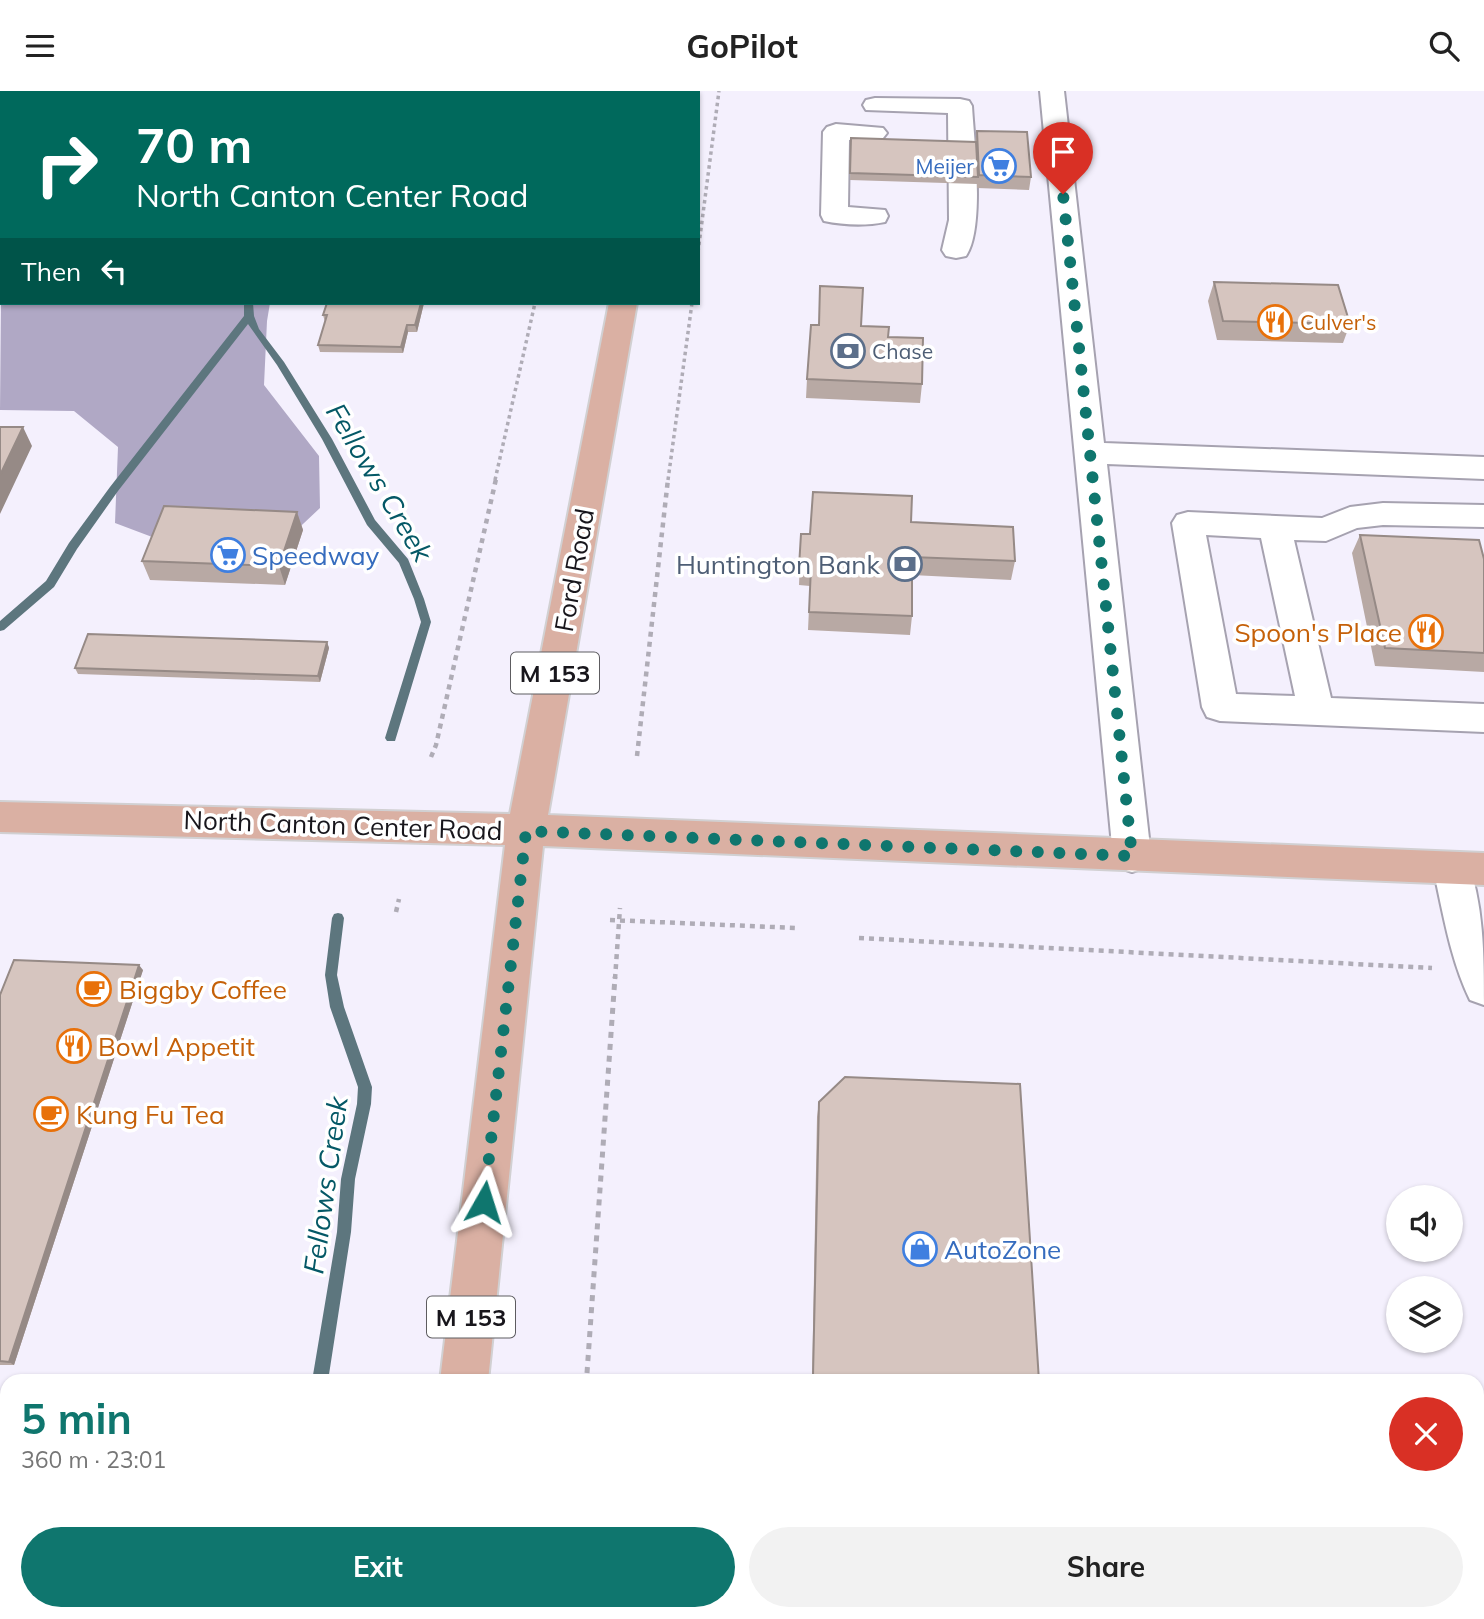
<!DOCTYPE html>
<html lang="en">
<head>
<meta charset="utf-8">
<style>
  :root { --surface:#fff; --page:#f2f2f2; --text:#222; --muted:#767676; --accent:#0f766e }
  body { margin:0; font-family:Mulish,sans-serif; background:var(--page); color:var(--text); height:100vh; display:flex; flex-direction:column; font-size:26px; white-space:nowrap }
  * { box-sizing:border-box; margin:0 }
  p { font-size:23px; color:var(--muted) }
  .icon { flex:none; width:38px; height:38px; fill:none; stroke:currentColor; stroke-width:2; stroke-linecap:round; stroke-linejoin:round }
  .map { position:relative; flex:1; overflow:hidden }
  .sheet { position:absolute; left:0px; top:1283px; width:1484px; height:247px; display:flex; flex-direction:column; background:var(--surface); border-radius:21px 21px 0 0; box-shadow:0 2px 5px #0004 }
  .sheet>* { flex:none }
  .guide { position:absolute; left:0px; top:0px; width:700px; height:214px; box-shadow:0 2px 5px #0004; background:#00695c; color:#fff; overflow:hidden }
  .controls { position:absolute; left:1386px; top:1094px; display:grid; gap:14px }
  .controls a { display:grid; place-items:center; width:77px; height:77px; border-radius:50%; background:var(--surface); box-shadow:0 2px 5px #0004; font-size:35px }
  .pin { position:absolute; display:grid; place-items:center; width:60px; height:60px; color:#fff; margin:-72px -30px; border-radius:50% 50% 50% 0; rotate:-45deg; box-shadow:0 0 7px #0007 }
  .pin .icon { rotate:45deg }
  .me { position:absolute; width:77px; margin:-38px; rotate:6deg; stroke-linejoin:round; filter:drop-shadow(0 0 5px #0008) }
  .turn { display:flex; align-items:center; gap:24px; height:147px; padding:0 21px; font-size:32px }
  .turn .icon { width:91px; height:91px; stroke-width:2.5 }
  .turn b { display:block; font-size:49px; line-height:60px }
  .then { display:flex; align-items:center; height:66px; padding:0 21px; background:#0003; gap:14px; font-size:26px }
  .round { display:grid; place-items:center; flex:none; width:74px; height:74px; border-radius:37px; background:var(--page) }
  .summary { display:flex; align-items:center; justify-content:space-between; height:119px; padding:0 21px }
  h1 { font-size:42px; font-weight:700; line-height:52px; color:var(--accent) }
  .button { display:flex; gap:14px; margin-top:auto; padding:14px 21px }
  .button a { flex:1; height:80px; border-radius:42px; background:var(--accent); color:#fff; font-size:28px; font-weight:700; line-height:80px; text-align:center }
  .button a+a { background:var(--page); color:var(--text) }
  header { display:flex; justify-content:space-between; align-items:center; height:91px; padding:0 21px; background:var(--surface); font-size:32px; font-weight:700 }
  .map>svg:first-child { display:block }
  .green { fill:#e1d9f6 }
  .forest { fill:#b0a8c5 }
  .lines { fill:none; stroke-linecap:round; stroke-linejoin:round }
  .stream { fill:#5d767e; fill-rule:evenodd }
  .minor-casing { stroke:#a6a2b0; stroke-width:4 }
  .major-casing { stroke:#d1d0d2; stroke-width:4 }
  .path-far2 { stroke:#afacb6; stroke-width:3.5; stroke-dasharray:3.5 3.5; stroke-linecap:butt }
  .path-far1 { stroke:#afacb6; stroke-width:4.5; stroke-dasharray:5 5; stroke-linecap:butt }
  .path { stroke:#afacb6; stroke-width:5; stroke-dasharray:6 6; stroke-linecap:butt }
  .minor { fill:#fff; fill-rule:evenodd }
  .major { fill:#dab0a3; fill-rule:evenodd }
  .wall { fill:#b8a9a4 }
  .shaded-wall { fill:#968a86 }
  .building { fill:#d6c5bf; stroke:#968a86; stroke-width:2 }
  .route { stroke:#0f766e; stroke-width:12; stroke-dasharray:0 21.6 }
  .labels { text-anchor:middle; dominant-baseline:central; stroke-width:7; stroke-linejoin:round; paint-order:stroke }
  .far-shop-label { font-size:21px; fill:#366cbe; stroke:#fff; text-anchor:end }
  .far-food-label { font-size:21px; fill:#c56008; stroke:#fff; text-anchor:start }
  .far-service-label { font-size:21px; fill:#4e5e75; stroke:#fff; text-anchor:start }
  .shield { fill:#fff; stroke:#5d5c60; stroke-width:2 }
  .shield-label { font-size:24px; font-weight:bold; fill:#18161c }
  .shop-label { font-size:26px; fill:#366cbe; stroke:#fff; text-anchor:start }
  .service-label { font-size:26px; fill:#4e5e75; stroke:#fff; text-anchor:end }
  .street-label { font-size:26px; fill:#18161c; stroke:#fff }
  .food-label { font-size:26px; fill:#c56008; stroke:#fff; text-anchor:start }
  .water-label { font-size:28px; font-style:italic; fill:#045866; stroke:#fff }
</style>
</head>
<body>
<header><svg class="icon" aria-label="menu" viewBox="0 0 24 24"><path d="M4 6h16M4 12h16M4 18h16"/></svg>GoPilot<svg class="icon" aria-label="search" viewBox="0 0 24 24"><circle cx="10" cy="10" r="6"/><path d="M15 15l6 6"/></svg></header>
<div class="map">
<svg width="1484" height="1528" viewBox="0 0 1484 1528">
  <rect width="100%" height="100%" fill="#f4f0fd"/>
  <path class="green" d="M1477,1435H1484V1528H571L572,1522H1477Z"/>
  <path class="forest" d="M2,102V212H270L267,230L264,294L319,365L320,417L287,448L184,458L115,432L118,356L74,320L0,319Z"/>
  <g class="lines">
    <path class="stream" d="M273,0H281L271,2Z
      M244,212H253L254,225L259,238L284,271L332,348L375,429L408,468L424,508L431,531L395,650H387L385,647L421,531L414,508L399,472L367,434L322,348L277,274L248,233L118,400L77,458L54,496L4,539L0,540V530L46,490L69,452L110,396L244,225Z
      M338,822L342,823L344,827L337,884L344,916L372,996L371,1013L355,1088L351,1141L328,1290H312L337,1141L341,1088L357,1013L358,996L330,916L325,884L332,827L334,823Z
      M284,1522H300L299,1528H283Z"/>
    <g class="minor-casing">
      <path id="minor" d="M34,0H58L33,2Z
        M344,0H371L372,2H345Z
        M470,0H496L469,2Z
        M503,0H527V2H503Z
        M1040,0H1064L1104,352L1484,366V388L1107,373L1151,765L1146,776L1132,781L1118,776L1113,765Z
        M875,7L960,8L969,10L972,15C974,50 985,137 966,165L956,167L946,165L942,159L949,129L948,22L866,19L863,14L866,9Z
        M836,33L883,37L887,42L883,47L849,49L848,116L885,119L888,125L885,131C866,135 843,134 824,130L821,124L823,41L827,36Z
        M2,61V79L0,80V62Z
        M1383,412L1484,414V436L1383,434L1357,437L1326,450L1294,449L1331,607L1484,613V641L1220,630L1207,626L1202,616L1172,432L1177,424L1188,421L1322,427L1350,416ZM1206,444L1261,447L1295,605L1236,603Z
        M1452,761L1466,766C1484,812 1484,864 1484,914L1470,909C1450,868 1443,821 1433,777L1438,766Z"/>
    </g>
    <g class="major-casing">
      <path id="major" d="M648,0H672V2H648Z
        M609,212H637L548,724L1484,762V794L543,755L488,1290H440L505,754L0,741V711L510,723Z
        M411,1522H463V1528H411Z"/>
    </g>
    <path class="path-far2" d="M698,161L719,0
      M495,389L535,212
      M668,389L692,212"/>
    <path class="path-far1" d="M637,665L668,388
      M431,666L436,654L496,388
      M396,821L399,808
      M610,829L796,837
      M859,847L1432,877
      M615,888L620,817"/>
    <path class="path" d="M587,1282L615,886"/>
    <use href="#minor" class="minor"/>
    <use href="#major" class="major"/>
  </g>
  <path class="wall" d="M977,40L1031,86L1029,99L977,97V93L850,89L851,47L975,51Z
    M1214,191L1350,233L1343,252L1217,249L1208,210Z
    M820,195L861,235L888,246L922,293L920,312L806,307L807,288L819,234Z
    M327,212H424L417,241H408L403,262L320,261L318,254L325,231L323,224Z
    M297,421L303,439L285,494L150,489L142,470Z
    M911,431L1015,470L1011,489L912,484V525L910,544L808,539L810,495L799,494L801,443H810Z
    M1360,444L1484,468V581L1375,575L1352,462Z
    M327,551L329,557L320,591L78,583L75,577Z
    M143,879L14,1274H0V904Z
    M819,1011L1039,1290H812L817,1026Z"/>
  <path class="shaded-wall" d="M421,212H424L417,241L415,234Z
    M407,234L408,241L403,262L401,256Z
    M23,336L32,355L0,423V384Z
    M297,421L303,439L285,494L279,475Z
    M327,551L329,557L320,591L318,585Z
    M139,874L143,879L14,1274L9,1271Z"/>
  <path class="building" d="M376,1L413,2H375Z
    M977,40L1027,41L1031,86L979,84Z
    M851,47L976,51L978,86L850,82Z
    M1214,191L1338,194L1350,233L1223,230Z
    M820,195L863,197L861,235L889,236L888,246L923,247L922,293L807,288L811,234H819Z
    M327,212H421L415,234H407L401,256L318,254L327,224H323Z
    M0,336H23L0,384Z
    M813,401L912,405L911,431L1013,436L1015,470L912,466V525L809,521L811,476H799L801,443H810Z
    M164,415L297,421L279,475L142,470Z
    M1360,444L1479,449L1484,468V562L1385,557Z
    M88,543L327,551L318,585L75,577Z
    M14,869L139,874L9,1271L0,1270V904Z
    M845,986L1020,993L1039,1290H876V1288L813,1285L819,1011Z"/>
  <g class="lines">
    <path class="route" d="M484,1111L526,740L1132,765L1063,103"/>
  </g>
  <defs>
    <g id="supermarket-ring" transform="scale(1.75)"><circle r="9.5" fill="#fff" stroke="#3f7fe0" stroke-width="1.5"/><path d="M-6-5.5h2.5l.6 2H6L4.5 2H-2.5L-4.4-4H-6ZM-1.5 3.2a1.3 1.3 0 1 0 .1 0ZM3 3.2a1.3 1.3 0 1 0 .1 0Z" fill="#3f7fe0"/></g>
    <g id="restaurant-ring" transform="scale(1.75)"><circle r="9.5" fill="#fff" stroke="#e8710a" stroke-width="1.5"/><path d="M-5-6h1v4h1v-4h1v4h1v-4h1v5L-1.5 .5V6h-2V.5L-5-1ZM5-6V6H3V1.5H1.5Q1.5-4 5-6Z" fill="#e8710a"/></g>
    <g id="bank-ring" transform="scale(1.75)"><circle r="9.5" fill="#fff" stroke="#5c6f8a" stroke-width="1.5"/><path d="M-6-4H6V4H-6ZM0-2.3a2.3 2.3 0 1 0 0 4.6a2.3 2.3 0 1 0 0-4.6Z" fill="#5c6f8a"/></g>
    <g id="cafe-ring" transform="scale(1.75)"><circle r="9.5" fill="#fff" stroke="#e8710a" stroke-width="1.5"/><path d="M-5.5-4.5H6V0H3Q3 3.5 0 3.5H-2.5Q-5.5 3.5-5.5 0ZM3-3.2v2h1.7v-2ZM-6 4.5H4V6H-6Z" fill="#e8710a"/></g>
    <g id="shop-ring" transform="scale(1.75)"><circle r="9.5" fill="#fff" stroke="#3f7fe0" stroke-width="1.5"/><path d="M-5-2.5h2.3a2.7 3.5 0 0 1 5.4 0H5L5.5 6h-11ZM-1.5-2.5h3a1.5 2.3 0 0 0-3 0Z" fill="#3f7fe0"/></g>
  </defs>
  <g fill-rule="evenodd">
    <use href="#supermarket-ring" x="999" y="75"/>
    <use href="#restaurant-ring" x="1275" y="231"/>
    <use href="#bank-ring" x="848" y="260"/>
    <use href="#supermarket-ring" x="228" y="464"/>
    <use href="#bank-ring" x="905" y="473"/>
    <use href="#restaurant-ring" x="1426" y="541"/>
    <use href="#cafe-ring" x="94" y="898"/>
    <use href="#restaurant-ring" x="74" y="955"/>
    <use href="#cafe-ring" x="51" y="1023"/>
    <use href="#shop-ring" x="920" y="1158"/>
  </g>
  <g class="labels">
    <g class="far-shop-label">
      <text x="974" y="75">Meijer</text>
    </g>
    <g class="far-food-label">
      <text x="1300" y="231">Culver's</text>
    </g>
    <g class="far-service-label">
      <text x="872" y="260">Chase</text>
    </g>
    <g class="shield">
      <rect x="511" y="561.5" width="88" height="41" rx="5"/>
      <rect x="427" y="1205.5" width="88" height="41" rx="5"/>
    </g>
    <g class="shield-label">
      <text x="555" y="582">M 153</text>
      <text x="471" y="1226">M 153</text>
    </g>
    <g class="shop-label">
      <text x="252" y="464">Speedway</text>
      <text x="944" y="1158">AutoZone</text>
    </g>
    <g class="service-label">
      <text x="880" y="473">Huntington Bank</text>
    </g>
    <g class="street-label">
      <text transform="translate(574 479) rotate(-80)">Ford Road</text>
      <text transform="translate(343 734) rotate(2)">North Canton Center Road</text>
    </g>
    <g class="food-label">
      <text x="1402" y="541" text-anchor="end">Spoon's Place</text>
      <text x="119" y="898">Biggby Coffee</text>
      <text x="98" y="955">Bowl Appetit</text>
      <text x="76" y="1023">Kung Fu Tea</text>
    </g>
    <g class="water-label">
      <text transform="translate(380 391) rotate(59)">Fellows Creek</text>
      <text transform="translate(325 1094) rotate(-82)">Fellows Creek</text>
    </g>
  </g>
</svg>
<div class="controls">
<a><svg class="icon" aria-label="sound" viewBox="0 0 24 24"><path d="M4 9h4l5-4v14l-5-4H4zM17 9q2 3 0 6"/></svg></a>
<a><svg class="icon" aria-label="layers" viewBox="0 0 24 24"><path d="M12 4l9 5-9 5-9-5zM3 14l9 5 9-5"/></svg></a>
</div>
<div class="pin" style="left:1063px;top:103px;background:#d93025"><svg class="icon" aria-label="arrive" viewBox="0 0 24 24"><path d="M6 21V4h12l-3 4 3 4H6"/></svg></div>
<svg class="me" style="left:484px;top:1111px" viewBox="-20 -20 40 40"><path d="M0-17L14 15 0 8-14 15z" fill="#0f766e" stroke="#fff" stroke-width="4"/></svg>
<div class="guide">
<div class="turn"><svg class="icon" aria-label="right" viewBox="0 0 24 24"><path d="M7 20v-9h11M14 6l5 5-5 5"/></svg><div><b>70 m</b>North Canton Center Road</div></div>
<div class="then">Then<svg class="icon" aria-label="left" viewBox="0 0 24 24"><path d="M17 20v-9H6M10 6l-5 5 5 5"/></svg></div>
</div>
<section class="sheet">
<div class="summary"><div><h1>5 min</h1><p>360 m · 23:01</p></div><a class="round" style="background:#d93025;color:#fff"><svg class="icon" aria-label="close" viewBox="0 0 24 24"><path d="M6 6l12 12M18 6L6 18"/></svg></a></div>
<div class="button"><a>Exit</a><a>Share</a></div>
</section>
</div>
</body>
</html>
